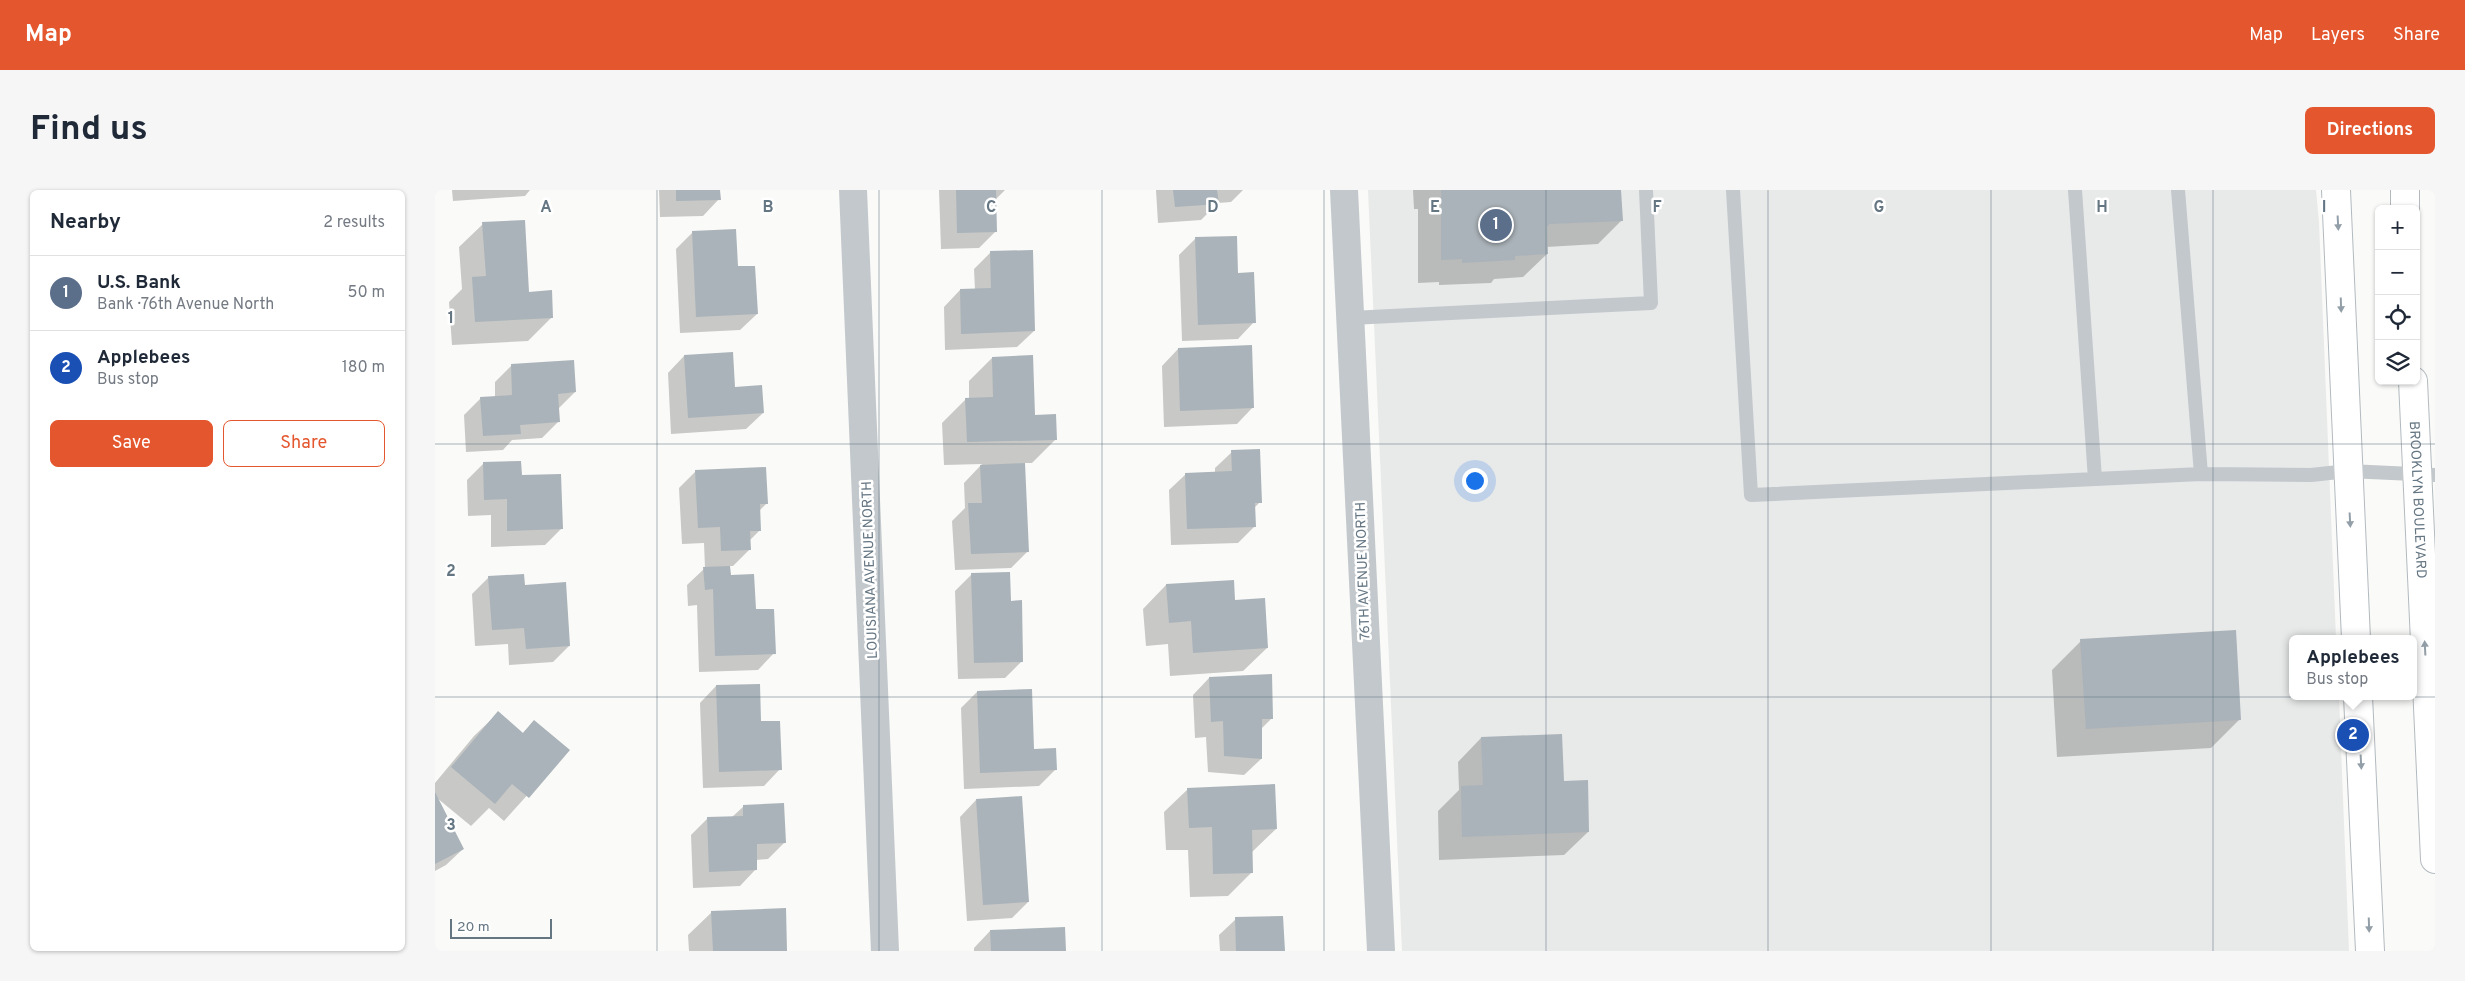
<!DOCTYPE html>
<html lang="en">
<head>
<meta charset="utf-8">
<style>
	body { margin:0; font-family:Overpass,sans-serif; background:#f6f6f7; color:#1f2937 }
	.controls { position:absolute; right:15px; top:15px; display:grid; overflow:hidden; border-radius:8px; box-shadow:0 1px 4px #0004 }
	.controls button { width:45px; height:45px; display:grid; place-items:center; padding:0; border:0; border-bottom:1px solid #e0e1e3; background:#fff; color:#1f2937; font:25px sans-serif }
	.scale { position:absolute; left:15px; bottom:12px; width:102px; box-sizing:border-box; padding-left:5px; border:2px solid #657683; border-top:0; font-size:14px; line-height:18px; white-space:nowrap; color:#657683; -webkit-text-stroke:4px #fff; paint-order:stroke }
	.you { position:absolute; left:1039px; top:290px; width:18px; height:18px; margin:-12px; border:4px solid #fff; border-radius:50%; background:#1a73e8; box-shadow:0 0 0 8px #1a73e833 }
	.badge { display:grid; place-items:center; width:32px; height:32px; border-radius:50%; background:#e4572e; color:#fff; font-size:16px; font-weight:700 }
	.pin { position:absolute; translate:-50% -50%; border:2px solid #fff; box-shadow:0 1px 5px #0006 }
	.popup { position:absolute; left:1854px; top:445px; width:128px; height:65px; box-sizing:border-box; display:grid; place-content:center; border-radius:8px; background:#fff; filter:drop-shadow(0 1px 4px #0005); font-size:16px; white-space:nowrap; color:#747a83 }
	.popup b { font-size:19px; color:#1f2937 }
	.popup::after { content:''; position:absolute; left:50%; top:100%; margin-left:-10px; border:10px solid transparent; border-top-color:#fff }
	.list { margin:0; padding:0; list-style:none }
	h2 { display:flex; justify-content:space-between; align-items:center; height:65px; margin:0; padding:0 20px; font-size:21px }
	h2 small { font-size:16px; font-weight:400; color:#747a83 }
	.list li { display:grid; grid-template-columns:32px 1fr auto; gap:15px; align-items:center; box-sizing:border-box; height:75px; padding:0 20px; border-top:1px solid #e0e1e3 }
	.list b { display:block; font-size:19px; white-space:nowrap }
	.list p { margin:0; font-size:16px; white-space:nowrap; color:#747a83 }
	.list em { font-size:16px; font-style:normal; color:#747a83 }
	.actions { display:flex; gap:10px; padding:15px 20px }
	.actions a { flex:1; padding:11px 0; border:1px solid #e4572e; border-radius:8px; text-align:center; font-size:18px; color:#e4572e }
	.actions .main { background:#e4572e; color:#fff }
	.icon { flex:none; width:28px; height:28px; fill:none; stroke:currentColor; stroke-width:2; stroke-linecap:round; stroke-linejoin:round }
	.map { position:relative; flex:none; width:2000px; height:761px; overflow:hidden; border-radius:8px }
	header { display:flex; align-items:center; gap:30px; box-sizing:border-box; height:70px; padding:0 25px; background:#e4572e; color:#fff }
	header strong { font-size:24px }
	nav { display:flex; gap:28px; margin-inline-start:auto; font-size:18px }
	.intro { display:flex; align-items:center; justify-content:space-between; box-sizing:border-box; height:120px; padding:0 30px }
	h1 { margin:0; font-size:35px }
	.button { padding:12px 22px; border-radius:8px; background:#e4572e; color:#fff; font-size:18px; font-weight:700 }
	main { display:flex; gap:30px; padding:0 30px }
	aside { flex:1; background:#fff; border-radius:8px; box-shadow:0 1px 4px #0004 }
	.map>svg:first-child { display:block }
	.built { fill:#e8e9e9 }
	.shadow { fill:#0003 }
	.building { fill:#aab3b9 }
	.lines { fill:none; stroke-linecap:round; stroke-linejoin:round }
	.secondary-casing { stroke:#b3babf; stroke-width:30 }
	.lane { stroke:#c3c8cc; stroke-width:14 }
	.street { stroke:#c3c8cc; stroke-width:28 }
	.secondary { stroke:#fff; stroke-width:28 }
	.oneway { fill:#939fa8 }
	.grid { fill:none; stroke:#657683; stroke-width:1; stroke-opacity:0.55 }
	.labels { text-anchor:middle; stroke-width:5; stroke-linejoin:round; paint-order:stroke }
	.street-label { font-size:14px; fill:#657683; stroke:#fff }
	.grid-label { font-size:16px; text-anchor:middle; font-weight:bold; fill:#657683; stroke:#fff; stroke-width:5; stroke-linejoin:round; paint-order:stroke }
</style>
</head>
<body>
<header>
<strong>Map</strong>
<nav><a>Map</a><a>Layers</a><a>Share</a></nav>
</header>
<div class="intro"><h1>Find us</h1><a class="button">Directions</a></div>
<main>
<aside>
<h2>Nearby<small>2 results</small></h2>
<ul class="list">
<li><span class="badge" style="background:#5c6f8a">1</span><div><b>U.S. Bank</b><p>Bank · 76th Avenue North</p></div><em>50 m</em></li>
<li><span class="badge" style="background:#1a4fb4">2</span><div><b>Applebees</b><p>Bus stop</p></div><em>180 m</em></li>
</ul>
<div class="actions"><a class="main">Save</a><a>Share</a></div>
</aside>
<div class="map">
<svg width="2000" height="761" viewBox="0 0 2000 761">
	<rect width="100%" height="100%" fill="#fafaf8"/>
	<path class="built" d="M933,0h948l3,32 17,417h-43v57h46l10,255h-947z"/>
	<path class="shadow" d="M17,0h78l-5,6 -72,5z
		M224,0h60v9l-16,17 -43,1z
		M504,0h66l-10,10 1,31 -17,17 -38,1z
		M721,0h87l-12,12 -13,1 -17,17 -43,3z
		M978,0h207l1,31 -23,23 -52,3 1,7 -24,23 -29,2 -3,4 -52,2v-3l-21,1v-74h-4z
		M48,34l45,69 24,24 -24,24 -76,4 -3,-43 13,-13 -3,-42z
		M258,42l43,36 21,46 -17,16 -60,3 -4,-84z
		M760,49l42,35 17,48 -16,17 -56,2 -3,-86z
		M556,62l43,79 -17,16 -72,3 -1,-43 16,-17h15l-1,-21z
		M743,159l75,58 -16,17 -73,3 -2,-61z
		M249,166l50,32 29,25 -17,16 -75,5 -3,-61z
		M557,168l41,58 23,23 -24,24h-8l4,88 -17,17 -56,2 -3,-49 13,-13 -1,-25 18,-19 -38,1 -2,-42 24,-24h3v-18z
		M76,176l64,26 -17,17v13l-16,16 -30,2 -9,10 -37,2 -2,-37 17,-17 14,-1v-15z
		M797,262l28,50 -6,6 1,18 -17,17 -67,2 -2,-55 17,-16 29,-1v-5z
		M49,273l36,13 41,53 -16,16 -54,2v-32l-23,1 -1,-36z
		M261,281l71,32 -8,8v20l-10,10 1,8 -17,17h-4v10l25,34 20,43 -16,17 -59,2 -2,-67 -9,1 -1,-21 18,-17 -1,-25 -22,1 -3,-56z
		M537,384l38,28 12,59 -17,17 -47,1 -3,-88z
		M54,387l35,9 45,60 -16,16 -44,3 -1,-21 -33,2 -3,-52z
		M731,395l68,16 33,47 -24,23 -73,5 -2,-32 -22,2 -3,-37z
		M1646,451l159,78 -29,29 -154,9 -5,-87z
		M774,488l63,40 -11,11v30l-17,16 -36,-3 -2,-35 -11,1 -2,-43z
		M281,496l44,37 20,46 -16,17 -61,2 -3,-85z
		M542,502l56,58 22,20 -16,16 -75,3 -3,-81z
		M63,523l24,21 12,-13 34,29 -64,71 -15,-13 -18,18 -34,-28 26,51 -17,16 -11,6v-88l39,-47z
		M1046,548l82,44 25,50 -24,23 -125,5 -1,-49 21,-21 -1,-28z
		M753,599l88,40 -24,23v20l-24,24 -38,1 -2,-47h-22l-2,-38z
		M541,610l52,102 -16,16 -45,3 -7,-104z
		M309,616l40,37 -16,16 -12,1v9l-16,17 -47,2 -2,-53 17,-17 24,-1z
		M277,722l74,39h-97l-1,-16z
		M801,729l47,32h-63l-1,-16z
		M555,741l75,20h-91v-3z"/>
	<path class="building" d="M241,0h44l1,10 -45,1z
		M521,0h40l1,42 -40,1z
		M738,0h44l2,14 -44,3z
		M1006,0h180l2,31 -74,3 -2,3 1,27 -33,2v4l-53,3v-4l-21,1z
		M90,30l4,72 23,-2 1,28 -78,4 -3,-45 14,-1 -4,-54z
		M301,39l2,37h17l3,48 -62,3 -4,-86z
		M802,46l1,37 16,-1 2,51 -58,2 -3,-88z
		M598,60l2,81 -74,3 -1,-45 31,-1 -1,-37z
		M817,155l2,63 -74,3 -2,-63z
		M298,162l2,35 27,-2 2,28 -76,5 -4,-63z
		M598,165l2,60 21,-1 1,26 -90,2 -2,-44 28,-1 -1,-40z
		M139,170l2,32 -18,2 2,28 -40,3 1,9 -38,2 -3,-39 32,-2 -1,-31z
		M825,259l2,54h-7l1,24 -69,2 -2,-56 47,-2 -1,-21z
		M86,271l1,14 39,-1 2,55 -56,2v-32l-23,1 -1,-38z
		M590,273l4,89 -58,2 -3,-51h14l-2,-38z
		M331,277l2,37h-8l1,27h-11l1,19 -30,1 -1,-24 -22,1 -3,-58z
		M295,376l1,9 23,-1 2,35h18l2,45 -61,2 -2,-67 -8,1 -2,-23z
		M575,382l1,29 11,-1 1,62 -49,1 -3,-90z
		M89,384l1,11 41,-3 4,64 -44,3 -2,-21 -32,2 -4,-54z
		M799,390l1,20 30,-2 3,50 -75,5 -2,-32 -22,2 -3,-39z
		M1801,440l5,90 -155,9 -6,-90z
		M837,484l1,45h-11v40l-38,-3 -1,-35 -12,1 -2,-45z
		M325,494l1,37h19l2,49 -63,2 -3,-87z
		M597,499l2,60 22,-1 1,22 -77,3 -3,-82z
		M63,521l25,22 11,-13 36,30 -41,48 -17,-14 -17,20 -44,-37z
		M1127,544l2,47 24,-1 1,52 -127,5 -1,-51 22,-1 -2,-48z
		M840,594l2,45 -25,1 1,43 -40,1 -1,-47 -23,1 -2,-40z
		M0,602l29,57 -29,15z
		M587,606l7,106 -46,3 -7,-106z
		M349,613l2,40 -29,1v26l-48,2 -2,-55 36,-1v-11z
		M351,718l1,43h-74l-2,-40z
		M848,726l2,35h-49l-1,-34z
		M630,737l1,24h-75l-1,-21z"/>
	<g class="lines">
		<defs>
			<g id="secondary">
				<path d="M1901,0l20,449"/>
				<path d="M1970,0v19"/>
				<path id="s1" d="M1978,191l22,478"/>
				<path d="M1923,506l12,255"/>
			</g>
		</defs>
		<use href="#secondary" class="secondary-casing"/>
		<path class="lane" d="M1298,0l18,305 450,-21 -23,-284
			M1640,0l20,289
			M916,128l300,-15 -5,-113
			M1766,284l110,1 37,-4 87,4"/>
		<path class="street" d="M418,0l32,761
			M909,0l37,761"/>
		<use href="#secondary" class="secondary"/>
	</g>
	<defs><path id="oneway-solid" d="M-6-.8H1V-3.2L6.5 0L1 3.2V.8H-6Z" transform="scale(1.25)"/></defs>
	<g class="oneway">
		<use href="#oneway-solid" transform="translate(1903 33) rotate(87)"/>
		<use href="#oneway-solid" transform="translate(1906 115) rotate(88)"/>
		<use href="#oneway-solid" transform="translate(1915 330) rotate(87)"/>
		<use href="#oneway-solid" transform="translate(1990 458) rotate(-93)"/>
		<use href="#oneway-solid" transform="translate(1926 572) rotate(87)"/>
		<use href="#oneway-solid" transform="translate(1934 735) rotate(88)"/>
	</g>
	<path class="grid" d="M222,0v761M444,0v761M667,0v761M889,0v761M1111,0v761M1333,0v761M1556,0v761M1778,0v761M0,254h2000M0,507h2000"/>
	<g class="labels">
		<g class="street-label">
			<text dy="5" stroke="none"><textPath href="#s1" startOffset="119">BROOKLYN BOULEVARD</textPath></text>
			<text transform="translate(434 380) rotate(-92)" y="5">LOUISIANA AVENUE NORTH</text>
			<text transform="translate(927 381) rotate(-92)" y="5">76TH AVENUE NORTH</text>
		</g>
	</g>
	<g class="grid-label">
		<text x="111" y="22">A</text>
		<text x="333" y="22">B</text>
		<text x="556" y="22">C</text>
		<text x="778" y="22">D</text>
		<text x="1000" y="22">E</text>
		<text x="1222" y="22">F</text>
		<text x="1444" y="22">G</text>
		<text x="1667" y="22">H</text>
		<text x="1889" y="22">I</text>
		<text x="16" y="133">1</text>
		<text x="16" y="386">2</text>
		<text x="16" y="640">3</text>
	</g>
</svg>
<div class="controls">
<button>+</button>
<button>−</button>
<button><svg class="icon" aria-label="locate" viewBox="0 0 24 24"><circle cx="12" cy="12" r="6"/><path d="M12 2v4M12 18v4M2 12h4M18 12h4"/></svg></button>
<button><svg class="icon" aria-label="layers" viewBox="0 0 24 24"><path d="M12 4l9 5-9 5-9-5zM3 14l9 5 9-5"/></svg></button>
</div>
<div class="scale">20 m</div>
<div class="you"></div>
<div class="pin badge" style="left:1061px;top:35px;background:#5c6f8a">1</div>
<div class="pin badge" style="left:1918px;top:545px;background:#1a4fb4">2</div>
<div class="popup"><b>Applebees</b>Bus stop</div>
</div>
</main>
</body>
</html>
